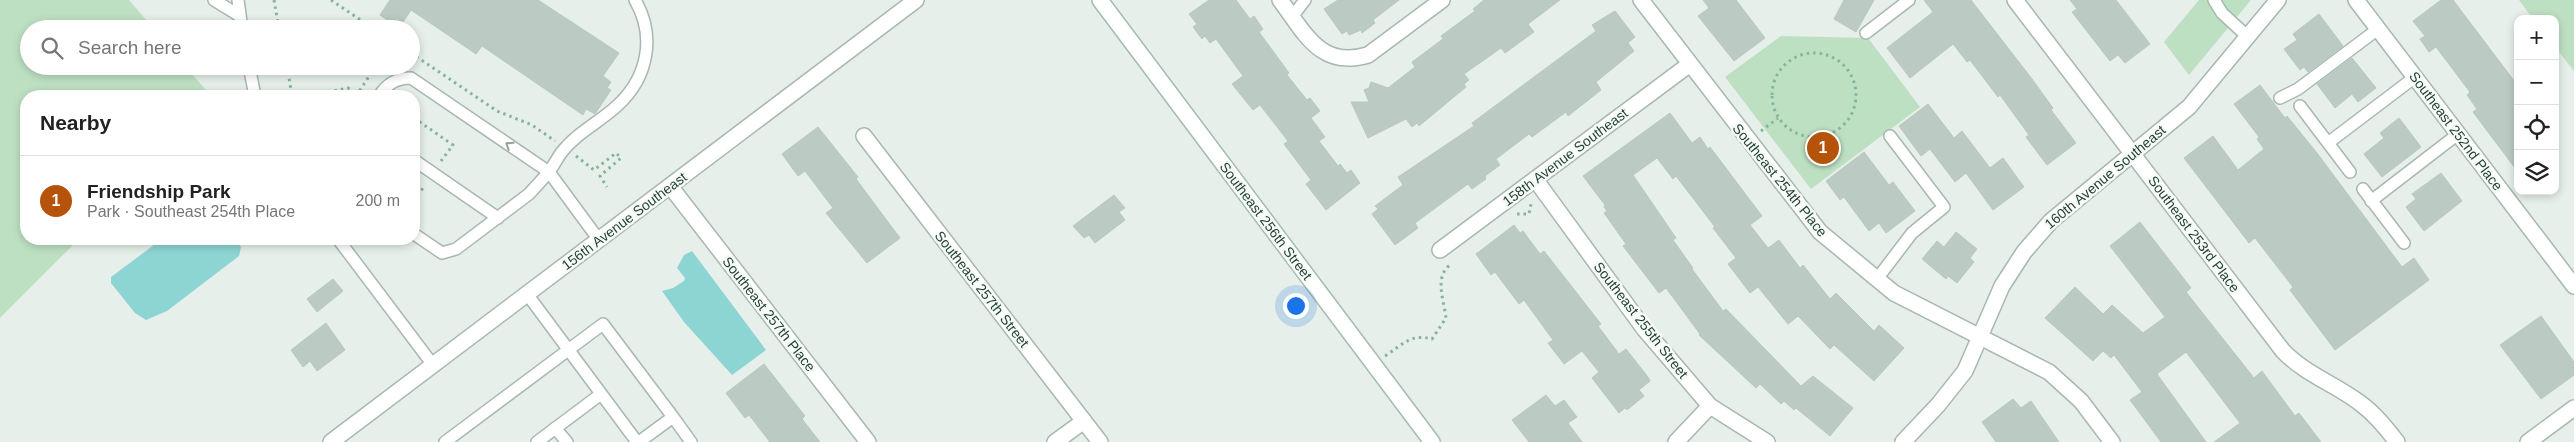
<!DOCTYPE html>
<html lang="en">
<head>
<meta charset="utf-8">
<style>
	body { margin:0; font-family:Helvetica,sans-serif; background:#f6f6f6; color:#222 }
	.controls { position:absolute; right:15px; top:15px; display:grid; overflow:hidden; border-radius:10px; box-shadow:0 2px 8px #0003 }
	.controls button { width:45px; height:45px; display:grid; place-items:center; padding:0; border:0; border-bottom:1px solid #e0e0e0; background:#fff; color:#222; font:25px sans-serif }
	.you { position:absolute; left:1295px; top:305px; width:18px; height:18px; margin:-12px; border:4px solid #fff; border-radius:50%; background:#1a73e8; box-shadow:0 0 0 8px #1a73e833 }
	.badge { display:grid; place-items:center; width:32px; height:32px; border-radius:50%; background:#b45309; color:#fff; font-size:16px; font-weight:700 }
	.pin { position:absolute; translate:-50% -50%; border:2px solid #fff; box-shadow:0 1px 5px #0006 }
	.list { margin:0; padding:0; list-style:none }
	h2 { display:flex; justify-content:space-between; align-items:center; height:65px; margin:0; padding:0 20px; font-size:21px }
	h2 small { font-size:16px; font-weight:400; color:#767676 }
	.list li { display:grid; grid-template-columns:32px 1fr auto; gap:15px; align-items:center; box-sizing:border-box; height:90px; padding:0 20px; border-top:1px solid #e0e0e0 }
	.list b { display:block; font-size:19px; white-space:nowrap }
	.list p { margin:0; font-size:16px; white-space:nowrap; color:#767676 }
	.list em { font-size:16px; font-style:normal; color:#767676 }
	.icon { flex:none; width:28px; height:28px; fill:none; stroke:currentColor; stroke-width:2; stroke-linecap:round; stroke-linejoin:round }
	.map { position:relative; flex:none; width:2574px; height:442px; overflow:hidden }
	.search { position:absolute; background:#fff; box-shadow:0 2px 8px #0003; left:20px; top:20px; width:400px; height:55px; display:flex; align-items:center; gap:12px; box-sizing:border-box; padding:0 18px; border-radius:28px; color:#767676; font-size:19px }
	.panel { position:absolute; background:#fff; box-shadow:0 2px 8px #0003; left:20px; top:90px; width:400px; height:155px; border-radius:20px }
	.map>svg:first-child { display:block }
	.green { fill:#bee0c2 }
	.water { fill:#8dd5d3 }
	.building { fill:#bbcac2; stroke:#b8c9bf }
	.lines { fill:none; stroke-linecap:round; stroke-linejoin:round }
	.service-casing { stroke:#a8b8af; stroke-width:14 }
	.minor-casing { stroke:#a8b8af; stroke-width:18 }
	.tertiary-casing { stroke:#a8b8af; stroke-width:18 }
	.secondary-casing { stroke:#a4bbaf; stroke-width:18 }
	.path { stroke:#85b49d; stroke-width:3; stroke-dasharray:2.5 4; stroke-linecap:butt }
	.service { stroke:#fff; stroke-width:11 }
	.minor { stroke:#fff; stroke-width:15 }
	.tertiary { stroke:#fff; stroke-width:15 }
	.secondary { stroke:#fff; stroke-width:15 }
	.oneway { stroke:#92a09a }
	.labels { text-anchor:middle; stroke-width:5; stroke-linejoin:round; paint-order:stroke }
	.street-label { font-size:14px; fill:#244234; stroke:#f7fbf8 }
</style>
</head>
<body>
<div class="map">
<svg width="2574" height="442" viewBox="0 0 2574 442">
	<rect width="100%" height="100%" fill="#e6efe9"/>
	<path class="green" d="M0,0h129l25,29h-125v37h156l26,30h-185v143h53l-79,79z
		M2199,0h52l-62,75 -25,-33z
		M2519,0h55v71l-19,-24v-28h-22z
		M1781,36l87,2 52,69 -109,82 -86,-112z"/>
	<path class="water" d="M162,239h74l5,8 -2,9 -72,55 -21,9 -11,-7 -24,-30v-6z
		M692,251l74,99 -34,25 -48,-53 -22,-31 11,-3 11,-7 1,-3 -8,-10 7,-13z"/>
	<path class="building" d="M390,0h148l81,53 -16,23 8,6 -4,6 4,2 -16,24 -9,-5 -3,6 -101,-69 -6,8 -65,-44 -12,18 -19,-13z
		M1209,0h27l14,19 4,-3 9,13 -4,3 30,41 -2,2 20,25 3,-2 10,13 -9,7 14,19 -6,4 19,25 2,-2 7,9 4,-3 9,13 -34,27 -20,-26 5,-4 -27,-36 4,-3 -28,-36 -7,5 -21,-26 11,-8 -27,-37 -6,4 -5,-7 -3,3 -9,-12 4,-3 -8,-10z
		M1338,0h61l-26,20 2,3 -13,10 -1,-3 -12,5 -2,-4 -5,3 -18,-25z
		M1484,0h76l-32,24 6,8 -29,21 -4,-5 -37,26 5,6 -5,4 2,3 -47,39 -2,-3 -5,4 -6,-8 -38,19 -17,-36h18l-5,-12 5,-2 2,-6 17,6 27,-21 -3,-5 31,-23 -2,-3 34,-25 -2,-2z
		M1703,0h33l29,38 -31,23 -36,-45 11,-8z
		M1844,0h30l-18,32 -22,-13z
		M1924,0h47l61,79 21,29 -2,2 25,33 -29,22 -21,-28 3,-2 -29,-40 -2,2 -28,-37 -3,2 -14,-18 -43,34 -23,-30 46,-36z
		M2070,0h46l34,44 -25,19 -7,-8 -8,6 -38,-49 5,-3z
		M2441,0h12l65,86v86l-45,-60 4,-3 -10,-14 3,-3 -34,-45 -7,5 -9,-13 5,-3 -12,-15z
		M1615,11l20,26 -7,6 6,8 -38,31 5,8 -33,26 -2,-4 -34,25 -3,-3 -33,25 4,6 -15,11 1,3 -14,10 -4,-5 -53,39 3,5 -23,17 -23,-31 6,-5 -3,-3 28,-21 -5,-8 76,-51 -2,-3 124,-92 -4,-6z
		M2319,14l24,32 -35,26 -4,-5 -4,3 -16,-21 13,-9 -4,-6z
		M2352,58l24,30 -18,14 -6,-8 -17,14 -18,-24z
		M2260,85l25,33 2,-2 30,37 85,114 12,-9 15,22 -94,70 -45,-60 3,-3 -38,-49 -6,5 -65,-85 29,-22 25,34 26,-21 -7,-10 2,-2 -25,-33z
		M1928,104l26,34 8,-7 28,37 13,-10 21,29 -31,23 -27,-37 -11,9 -25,-33 -9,7 -22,-30z
		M1670,113l22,30 8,-6 8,12 2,-2 52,69 -12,9 18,23 11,-8 21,28 3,-3 27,34 6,-6 38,38 5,-6 25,23 -30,33 -40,-36 -4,4 -32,-33 -10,8 -30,-37 -8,6 -22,-29 8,-6 -23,-30 2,-1 -39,-51 -3,3 -16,-21 -24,17 43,63 -3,2 20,28 -1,1 31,42 3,-2 75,77 12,-10 40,32 -23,28 -34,-28 -2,2 -10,-9 -3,3 -21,-20 -4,4 -57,-53 1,-1 -34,-46 -7,5 -36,-47 3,-2 -22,-31 3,-2 -3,-4 1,-2 -22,-29z
		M2399,118l22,29 -39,30 -18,-23 20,-16 -4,-5z
		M818,127l40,50 -2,2 44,59 -33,25 -41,-50 7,-5 -28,-37 -7,5 -16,-22z
		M1864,152l25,33 4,-3 22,29 -29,22 -7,-10 -10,8 -25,-34 -4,3 -14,-19z
		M2441,173l21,28 -38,30 -18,-24 10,-8 -4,-5z
		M1114,195l11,13 -6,4 6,8 -30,23 -6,-8 -5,3 -11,-12z
		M2140,222l51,66 -5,4 68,86 8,-7 33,45 4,-3 22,29h-107l26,-19 -54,-71 -29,22 49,68h-45l-31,-42 12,-8 -28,-37 -3,3 -8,-7 -10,10 -48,-43 30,-31 28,27 9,-9 31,28 22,-16 -55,-71z
		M1514,225l6,8 3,-2 17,23 4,-3 57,73 -3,2 21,28 7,-5 22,28 2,4 -11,9 5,6 -17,14 -2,-2 -6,5 -27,-35 7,-6 -17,-21 -18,13 -16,-21 5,-3 -29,-40 -5,4 -24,-32 -4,3 -15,-21z
		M1956,232l21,17 -7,9 4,4 -17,21 -9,-7 -2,3 -24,-20 15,-18 7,6z
		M333,279l10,12 -26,21 -10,-13z
		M2541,316l33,46v13l-33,24 -41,-54z
		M326,323l19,27 -28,21 -7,-10 -7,6 -12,-17z
		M764,364l41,52 -3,3 18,23h-50l-21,-27 -4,3 -19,-25z
		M1546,395l9,11 9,-6 13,17 -9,6 14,19h-53l-17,-22z
		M2013,399l8,9 10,-7 28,41h-63l-14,-20z"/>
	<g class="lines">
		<defs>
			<path id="service" d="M214,0l26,16
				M238,0l4,29
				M2214,0l8,13 26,24
				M1292,17l13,-17
				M1866,33l43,-33
				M249,66l6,30
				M379,96c8,-12 17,-18 32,-18l138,94c4,-6 8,-13 12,-19 15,-20 39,-31 57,-48 30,-28 38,-69 17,-105
				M2280,98l18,-9 80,-60
				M2300,106l50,66
				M2328,143l87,-66
				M414,160l84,58
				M2363,189l41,54
				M2371,201l87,-67
				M414,234l28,19 14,-4 73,-55 20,-22 50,68
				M338,239l95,126
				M1877,279l35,-46 32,-26 -54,-71
				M527,294l110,148
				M673,417l18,25
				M555,428l12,14
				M445,442l158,-118 70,93 -34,25
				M537,442l64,-48"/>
			<path id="minor" d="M1280,0c25,33 40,69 88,55l74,-55
				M1641,0l179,232 74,61 155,79 32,29 31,41
				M2015,0l268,351c22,23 52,33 77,52 15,11 26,25 37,39
				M2356,0l218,286
				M864,136l236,306
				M1535,179l110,151 65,76 57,36
				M670,186l198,256
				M1440,250l250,-186
				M1055,442l29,-21
				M1676,442l34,-36
				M1903,442l35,-37 27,-34 37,-85 22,-34 27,-31 138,-114 89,-107
				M2528,442l46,-34"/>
			<path id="tertiary" d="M331,442l585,-442"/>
			<path id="secondary" d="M1100,0l332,442"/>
		</defs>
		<use href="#service" class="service-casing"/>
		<use href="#minor" class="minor-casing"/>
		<use href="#tertiary" class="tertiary-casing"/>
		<use href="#secondary" class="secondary-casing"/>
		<path class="path" d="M274,0l5,29
			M331,0l43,29
			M1772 95a42 42 0 1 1 84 0a42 42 0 1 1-84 0Z
			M411,53l86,58 35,14 23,16
			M287,66l5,30
			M309,96l39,-8 9,6
			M356,96l20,-30
			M414,118l39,27 -12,16
			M1761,131l17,-13
			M576,156l18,14 22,-17 5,5 -21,18 7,11
			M414,201l11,-16
			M1517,214h12l2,-10
			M1385,356c17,-11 26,-23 47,-17l14,-21c-2,-18 -12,-41 4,-53"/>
		<use href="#service" class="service"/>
		<use href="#minor" class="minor"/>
		<use href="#tertiary" class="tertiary"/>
		<use href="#secondary" class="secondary"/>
	</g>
	<defs><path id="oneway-chevron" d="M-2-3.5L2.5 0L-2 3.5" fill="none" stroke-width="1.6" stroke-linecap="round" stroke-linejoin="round" transform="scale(1.25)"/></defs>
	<use class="oneway" href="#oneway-chevron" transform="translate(509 145) rotate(-146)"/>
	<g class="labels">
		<g class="street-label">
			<text transform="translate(2456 131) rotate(53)" y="5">Southeast 252nd Place</text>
			<text transform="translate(1565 157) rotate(-37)" y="5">158th Avenue Southeast</text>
			<text transform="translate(2105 177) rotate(-40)" y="5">160th Avenue Southeast</text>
			<text transform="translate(1780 180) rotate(51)" y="5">Southeast 254th Place</text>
			<text transform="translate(624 221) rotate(-37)" y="5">156th Avenue Southeast</text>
			<text transform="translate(1266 221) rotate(53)" y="5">Southeast 256th Street</text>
			<text transform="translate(2194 234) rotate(53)" y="5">Southeast 253rd Place</text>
			<text transform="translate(982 289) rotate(52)" y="5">Southeast 257th Street</text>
			<text transform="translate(769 314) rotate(52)" y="5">Southeast 257th Place</text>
			<text transform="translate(1641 320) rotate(52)" y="5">Southeast 255th Street</text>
		</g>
	</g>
</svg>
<div class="controls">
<button>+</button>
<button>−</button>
<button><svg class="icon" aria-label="locate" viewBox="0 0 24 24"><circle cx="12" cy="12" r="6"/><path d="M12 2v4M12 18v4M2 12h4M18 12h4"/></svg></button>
<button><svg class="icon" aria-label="layers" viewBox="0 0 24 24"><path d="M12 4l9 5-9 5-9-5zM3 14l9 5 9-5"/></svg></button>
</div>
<div class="you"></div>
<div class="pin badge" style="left:1823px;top:148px">1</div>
<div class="search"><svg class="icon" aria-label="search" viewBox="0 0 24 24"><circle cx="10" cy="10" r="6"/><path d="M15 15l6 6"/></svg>Search here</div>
<section class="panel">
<h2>Nearby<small></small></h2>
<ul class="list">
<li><span class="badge">1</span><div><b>Friendship Park</b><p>Park · Southeast 254th Place</p></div><em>200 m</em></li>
</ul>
</section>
</div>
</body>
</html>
